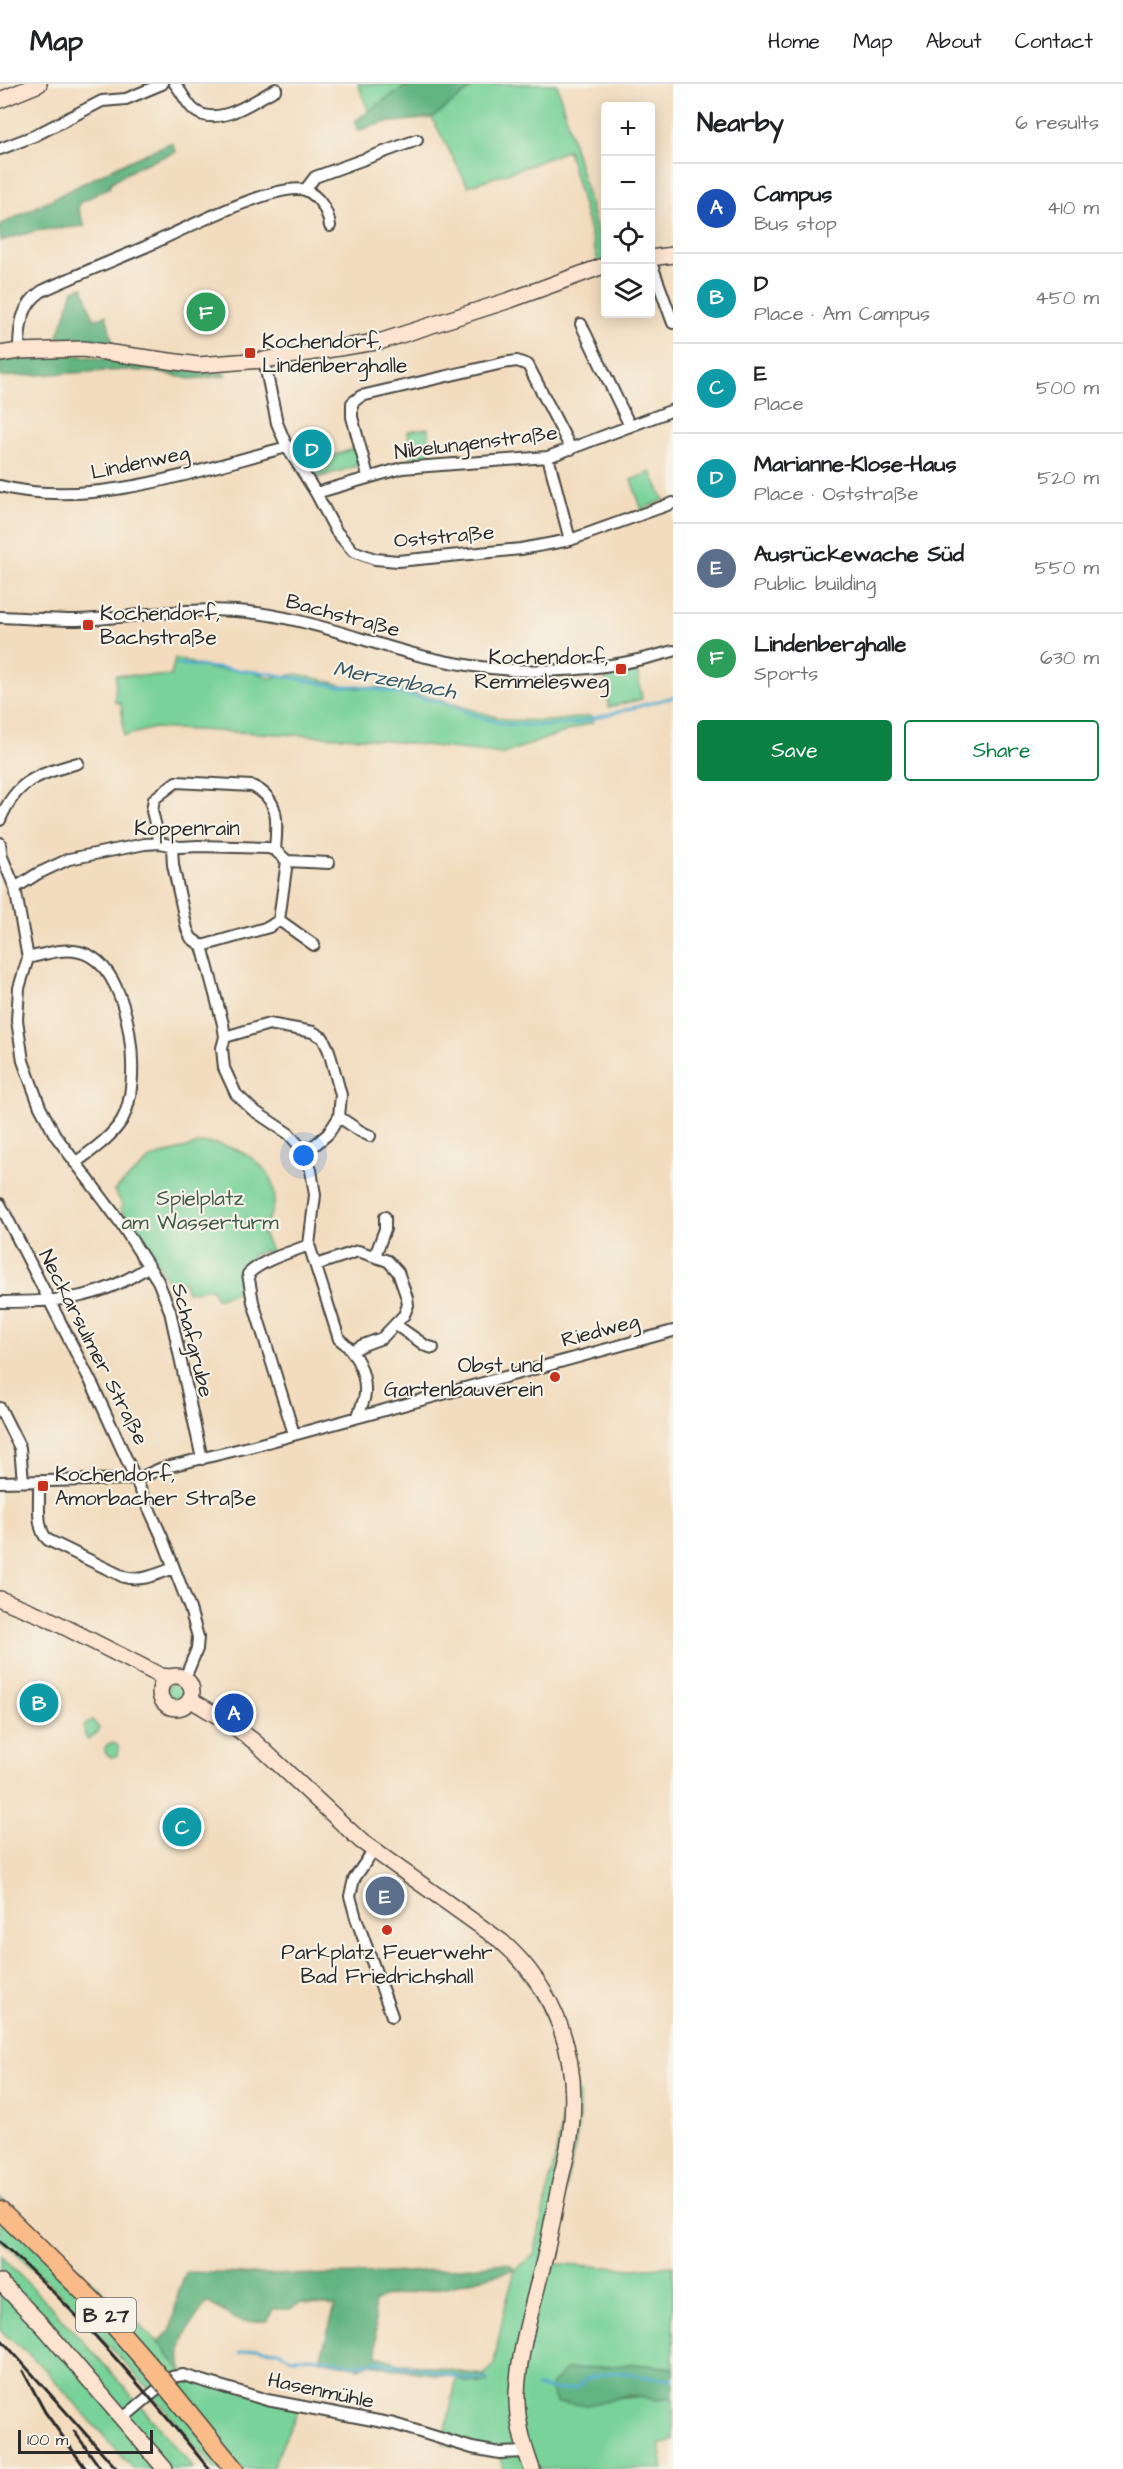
<!DOCTYPE html>
<html lang="en">
<head>
<meta charset="utf-8">
<style>
	body { margin:0; font-family:"Architects Daughter",sans-serif; background:#f6f6f6; color:#202124 }
	.controls { position:absolute; right:18px; top:18px; display:grid; overflow:hidden; border-radius:6px; box-shadow:0 3px 15px #0003 }
	.controls button { width:54px; height:54px; display:grid; place-items:center; padding:0; border:0; border-bottom:2px solid #e0e0e0; background:#fff; color:#202124; font:30px sans-serif }
	.scale { position:absolute; left:18px; bottom:15px; width:135px; box-sizing:border-box; padding-left:6px; border:3px solid #2b2b2b; border-top:0; font-size:16px; line-height:21px; white-space:nowrap; color:#2b2b2b; -webkit-text-stroke:4px #f7f3e8; paint-order:stroke }
	.you { position:absolute; left:304px; top:1072px; width:21px; height:21px; margin:-15px; border:4px solid #fff; border-radius:50%; background:#1a73e8; box-shadow:0 0 0 9px #1a73e833 }
	.badge { display:grid; place-items:center; width:39px; height:39px; border-radius:50%; background:#0b8043; color:#fff; font-size:20px; font-weight:700 }
	.pin { position:absolute; translate:-50% -50%; border:3px solid #fff; box-shadow:0 2px 6px #0006 }
	.list { margin:0; padding:0; list-style:none }
	h2 { display:flex; justify-content:space-between; align-items:center; height:78px; margin:0; padding:0 24px; font-size:26px }
	h2 small { font-size:20px; font-weight:400; color:#757577 }
	.list li { display:grid; grid-template-columns:39px 1fr auto; gap:18px; align-items:center; box-sizing:border-box; height:90px; padding:0 24px; border-top:2px solid #e0e0e0 }
	.list b { display:block; font-size:22px; white-space:nowrap }
	.list p { margin:0; font-size:20px; white-space:nowrap; color:#757577 }
	.list em { font-size:20px; font-style:normal; color:#757577 }
	.actions { display:flex; gap:12px; padding:18px 24px }
	.actions a { flex:1; padding:14px 0; border:2px solid #0b8043; border-radius:6px; text-align:center; font-size:21px; color:#0b8043 }
	.actions .main { background:#0b8043; color:#fff }
	.icon { flex:none; width:33px; height:33px; fill:none; stroke:currentColor; stroke-width:2; stroke-linecap:round; stroke-linejoin:round }
	.map { position:relative; flex:none; width:673px; height:2385px; overflow:hidden }
	header { display:flex; align-items:center; gap:36px; box-sizing:border-box; height:84px; padding:0 30px; background:#fff; border-bottom:2px solid #e0e0e0 }
	header strong { font-size:28px }
	nav { display:flex; gap:33px; margin-inline-start:auto; font-size:21px }
	main { display:flex }
	aside { flex:1; background:#fff }
	.map>svg:first-child { display:block }
	.green { fill:#78d299; stroke:#527e62; stroke-width:1.5 }
	.forest { fill:#62b481; stroke:#467056; stroke-width:1.5 }
	.lines { fill:none; stroke-linecap:round; stroke-linejoin:round }
	.stream { stroke:#50abce; stroke-width:3 }
	.street-casing { stroke:#494641; stroke-width:14 }
	.secondary-casing { stroke:#494641; stroke-width:18 }
	.highway-casing { stroke:#494641; stroke-width:21 }
	.street { stroke:#fff; stroke-width:10 }
	.secondary { stroke:#fde4d0; stroke-width:15 }
	.highway { stroke:#f9bc89; stroke-width:18 }
	.rail { stroke:#2b2b2b; stroke-width:3 }
	.highway-bridge-casing { stroke:#494641; stroke-width:21; stroke-linecap:butt }
	.highway-bridge { stroke:#f9bc89; stroke-width:18 }
	.poi-dot { fill:#c8321e; stroke:#f7f3e8; stroke-width:2 }
	.labels { text-anchor:middle; stroke-width:4.5; stroke-linejoin:round; paint-order:stroke }
	.shield { fill:#f7f3e8; stroke:#686764; stroke-width:1.5 }
	.shield-label { font-size:20px; font-weight:bold; fill:#2b2b2b }
	.poi-label { font-size:21px; fill:#2b2b2b; stroke:#f7f3e8; text-anchor:start }
	.street-label { font-size:21px; fill:#2b2b2b; stroke:#f7f3e8 }
	.park-label { font-size:21px; fill:#425d4c; stroke:#f7f3e8 }
	.water-label { font-size:22px; font-style:italic; fill:#385864; stroke:#f7f3e8 }
</style>
</head>
<body>
<header>
<strong>Map</strong>
<nav><a>Home</a><a>Map</a><a>About</a><a>Contact</a></nav>
</header>
<main>
<div class="map">
<svg width="673" height="2385" viewBox="0 0 673 2385">
	<rect width="100%" height="100%" fill="#f7f3e8"/>
	<filter id="ink" filterUnits="userSpaceOnUse"><feTurbulence type="fractalNoise" baseFrequency=".0167" numOctaves="2"/><feDisplacementMap in="SourceGraphic" scale="12" xChannelSelector="R" yChannelSelector="G"/><feConvolveMatrix kernelMatrix="1 2 1 2 8 2 1 2 1" color-interpolation-filters="sRGB"/></filter>
	<filter id="wash" filterUnits="userSpaceOnUse"><feTurbulence type="fractalNoise" baseFrequency=".008" numOctaves="4" result="noise"/><feDisplacementMap in="SourceGraphic" scale="24" xChannelSelector="R" yChannelSelector="G"/><feGaussianBlur stdDeviation="1.35" result="paint"/><feColorMatrix in="noise" values="0 0 0 0 0 0 0 0 0 0 0 0 0 0 0 0 0 1.4 0 .05"/><feComposite in="paint" operator="in"/></filter>
	<g filter="url(#wash)">
		<rect width="100%" height="100%" fill="#f2dcbd"/>
		<path class="green" d="M358,0h52l-41,28z
			M477,0h80l48,176 -6,5 -31,-115 -40,16 -60,20 -36,-68z
			M428,344l3,33 -21,1 -2,-31z
			M355,364l5,17 -43,13 -7,-14z
			M651,388l13,28 -22,10 -11,-30z
			M175,574l36,11 42,2 16,7 29,-4 57,14 30,-1 44,10 78,23 44,1 40,-5 2,6 -90,32 -141,-16 -208,-10 -30,8 -3,-33 -6,-1 1,-27 55,1z
			M637,585l5,30 -33,8 -4,-30z
			M202,1059c34,0 78,22 72,62 -1,9 -8,17 -13,24l11,24 -4,3 -2,-6 -15,6 2,6 -10,14 1,13 -28,10 -4,-11 -25,4 -3,-10 -15,3c-13,-28 -30,-52 -49,-76l3,-4 -9,-14 37,-33z
			M167 1607a10 10 0 1 1 20 0a10 10 0 1 1-20 0Z
			M92,1636l7,8 -1,4 -10,7 -3,-3 -1,-10z
			M105 1666a7 7 0 1 1 14 0a7 7 0 1 1-14 0Z
			M526,1873l53,137v25l-3,23 -28,121 86,6 39,-3v102l-38,-4 -18,34c19,-4 38,4 56,0v43l-14,4 4,24h-160l-3,-12 -57,-13 14,-67 8,5 21,1 2,-2 -4,-6 10,-11 10,-53 11,-41 19,-15 25,-116 7,-61 -6,-28 -20,-47 -24,-39z
			M0,2113l158,145 25,30 116,37 -28,60h-57l-68,-83 -82,-89 -64,-58z
			M0,2172c70,67 132,139 194,213h-61l-90,-102 -43,-37z"/>
		<path class="forest" d="M410,0h67l-45,34 -49,5 -26,8 -2,-10 29,-21z
			M172,58l4,10 -37,14 -29,17v4l-29,15 -3,6 7,18 -50,5 -35,10v-16l120,-60z
			M83,203l11,33 12,-5 8,32 -58,-4 17,-53z
			M59,269l153,20h13v3l-35,3 -35,-7 -29,-2 -126,7v-17z
			M504,2179l8,3 3,4 -69,17 -63,10 -9,5 3,53c17,9 32,9 51,11 20,3 35,8 56,9l4,6 -2,2 -21,-1 -8,-5 -63,-8 -23,-6 -12,5 -39,-8 15,-54 -35,-3 -10,6h-17l-6,12 -26,1 -34,-20c-16,22 -33,41 -24,70l-25,-30 13,-12 8,-41 8,-17c106,4 211,5 317,-9z
			M635,2280l38,4v30l-16,2 -28,-5 -42,10 -30,-2 -6,-11v-7l15,-15z"/>
		<g class="lines">
			<path class="stream" d="M177,580l90,9 70,13h23l87,17 25,11 31,10 42,2 32,-3 96,-26
				M240,2269l17,-5 21,3 14,7 21,-1 42,8 23,-4 13,4 35,4 38,10h23
				M536,2303l26,3 15,-2 9,-9 30,-8 24,5 33,4"/>
		</g>
	</g>
	<g filter="url(#ink)">
		<g class="lines">
			<defs>
				<path id="street" d="M175,0c7,8 11,19 19,26 24,19 61,-10 82,-21
					M0,65l34,-13 68,-35 24,-2 36,-15
					M305,106c14,6 23,21 25,36
					M650,176l23,63
					M581,240l49,102
					M19,267c0,-24 2,-46 23,-60 34,-16 68,-29 103,-44 31,-14 130,-65 160,-57l10,-13 102,-37
					M264,276l13,63 10,24 29,46 20,38 17,20 22,8 23,2 123,-12 49,-9 103,-37
					M548,373l22,83
					M368,392l-16,-59v-14l9,-7 142,-33 14,-2 11,4 43,84
					M0,402c91,24 198,-16 287,-39
					M316,409l86,-25 146,-11 125,-47
					M0,533c26,1 52,3 77,3 53,-2 107,-13 159,-9 65,4 127,31 190,46 83,20 166,18 247,-6
					M0,736c17,-41 38,-45 78,-57
					M0,759l2,14 13,31 13,70 -9,30 -2,32 6,41 17,46 15,28 65,87 38,59 12,30 32,148
					M160,759l-8,-32 2,-12 22,-17 76,4c29,13 25,37 23,64
					M172,762l1,19 14,64 4,9 11,8 21,78 2,13 -3,11 2,20 12,26 17,16 36,24 14,16 8,20 4,25 -6,50 30,94c16,11 27,33 26,54 0,7 -5,16 -7,23
					M15,804l22,-14 32,-15 76,-15 15,-1 20,4 19,-1 69,2 7,2 12,11 42,2
					M279,836l35,25
					M202,862l67,-19 10,-7 8,-59
					M28,874c20,-5 42,-13 62,-2 41,22 53,127 32,164 -11,18 -31,31 -47,43
					M225,953l44,-13 44,8 10,6 6,13 12,44 -2,22 -11,17 -12,10 -13,6
					M339,1033l21,14 10,5
					M0,1120l94,184 68,149 28,72 8,28 -1,12 -12,29
					M375,1172l10,-27v-12
					M316,1181l42,-14 30,10 10,11 9,26 1,7 -4,10 -22,23 -19,7 -11,6
					M0,1218c58,0 100,-2 149,-36
					M396,1241l30,21 7,2
					M0,1324l20,40 3,33
					M294,1350l-41,-132 -5,-28c16,-15 41,-21 61,-29
					M0,1398l137,-3 25,-11 91,-22 420,-115
					M39,1398c1,16 -4,47 9,58l76,37c18,5 33,-3 50,-9
					M373,1767l-19,28 -4,17 6,22 36,98
					M122,2335l50,-42 11,-2 84,25 127,24 78,24 28,5 26,-1"/>
				<path id="secondary" d="M0,16l39,-16
					M650,174l23,-3
					M0,270l19,-3 64,-2 115,16 66,-5 118,-19 128,-41 96,-35
					M0,1515l45,18 116,59 9,1
					M160 1608a16 16 0 1 1 32 0a16 16 0 1 1-32 0Z
					M191,1616l37,22 27,20 106,99 140,100c55,48 79,116 70,188 -2,20 -8,39 -12,58 -6,29 -10,57 -18,85 -10,40 -22,80 -24,121 -1,26 6,52 15,76
					M0,2198l43,44 122,143"/>
				<path id="highway" d="M0,2126l93,91 62,71
					M173,2310l61,75"/>
			</defs>
			<use href="#street" class="street-casing"/>
			<use href="#secondary" class="secondary-casing"/>
			<use href="#highway" class="highway-casing"/>
			<use href="#street" class="street"/>
			<use href="#secondary" class="secondary"/>
			<use href="#highway" class="highway"/>
			<path class="rail" d="M0,2158c78,69 144,147 209,227
				M0,2254l117,131
				M23,2287l22,41 41,57
				M74,2347l27,38"/>
			<defs>
				<path id="highway-bridge" d="M155,2288l18,22"/>
			</defs>
			<use href="#highway-bridge" class="highway-bridge-casing"/>
			<use href="#highway-bridge" class="highway-bridge"/>
		</g>
	</g>
	<g class="poi-dot">
		<rect x="244" y="263" width="12" height="12" rx="3"/>
		<rect x="82" y="535" width="12" height="12" rx="3"/>
		<rect x="615" y="579" width="12" height="12" rx="3"/>
		<circle cx="555" cy="1293" r="6"/>
		<rect x="37" y="1396" width="12" height="12" rx="3"/>
		<circle cx="387" cy="1846" r="6"/>
	</g>
	<g class="labels">
		<rect class="shield" x="76" y="2214" width="60" height="34" rx="4.5"/>
		<g class="shield-label">
			<text x="106" y="2238">B 27</text>
		</g>
		<g class="poi-label">
			<text x="262" y="264">Kochendorf,<tspan x="262" dy="24">Lindenberghalle</tspan></text>
			<text x="100" y="536">Kochendorf,<tspan x="100" dy="24">Bachstraße</tspan></text>
			<text x="609" y="580" text-anchor="end">Kochendorf,<tspan x="609" dy="24">Remmelesweg</tspan></text>
			<text x="543" y="1288" text-anchor="end">Obst und<tspan x="543" dy="24">Gartenbauverein</tspan></text>
			<text x="55" y="1397">Kochendorf,<tspan x="55" dy="24">Amorbacher Straße</tspan></text>
			<text x="387" y="1875" text-anchor="middle">Parkplatz Feuerwehr<tspan x="387" dy="24">Bad Friedrichshall</tspan></text>
		</g>
		<g class="street-label">
			<text transform="translate(476 358) rotate(-7)" y="7">Nibelungenstraße</text>
			<text transform="translate(140 378) rotate(-12)" y="7">Lindenweg</text>
			<text transform="translate(444 452) rotate(-5)" y="7">Oststraße</text>
			<text transform="translate(343 531) rotate(15)" y="7">Bachstraße</text>
			<text x="187" y="751">Koppenrain</text>
			<text transform="translate(600 1246) rotate(-15)" y="7">Riedweg</text>
			<text transform="translate(193 1256) rotate(76)" y="7">Schafgrube</text>
			<text transform="translate(94 1263) rotate(63)" y="7">Neckarsulmer Straße</text>
			<text transform="translate(321 2306) rotate(12)" y="7">Hasenmühle</text>
		</g>
		<g class="park-label">
			<text x="200" y="1121">Spielplatz<tspan x="200" dy="24">am Wasserturm</tspan></text>
		</g>
		<g class="water-label">
			<text transform="translate(395 595) rotate(11)" y="8">Merzenbach</text>
		</g>
	</g>
</svg>
<div class="controls">
<button>+</button>
<button>−</button>
<button><svg class="icon" aria-label="locate" viewBox="0 0 24 24"><circle cx="12" cy="12" r="6"/><path d="M12 2v4M12 18v4M2 12h4M18 12h4"/></svg></button>
<button><svg class="icon" aria-label="layers" viewBox="0 0 24 24"><path d="M12 4l9 5-9 5-9-5zM3 14l9 5 9-5"/></svg></button>
</div>
<div class="scale">100 m</div>
<div class="you"></div>
<div class="pin badge" style="left:234px;top:1629px;background:#1a4fb4">A</div>
<div class="pin badge" style="left:39px;top:1619px;background:#0f9aa8">B</div>
<div class="pin badge" style="left:182px;top:1743px;background:#0f9aa8">C</div>
<div class="pin badge" style="left:312px;top:365px;background:#0f9aa8">D</div>
<div class="pin badge" style="left:385px;top:1812px;background:#5c6f8a">E</div>
<div class="pin badge" style="left:206px;top:228px;background:#2e9e5b">F</div>
</div>
<aside>
<h2>Nearby<small>6 results</small></h2>
<ul class="list">
<li><span class="badge" style="background:#1a4fb4">A</span><div><b>Campus</b><p>Bus stop</p></div><em>410 m</em></li>
<li><span class="badge" style="background:#0f9aa8">B</span><div><b>D</b><p>Place · Am Campus</p></div><em>450 m</em></li>
<li><span class="badge" style="background:#0f9aa8">C</span><div><b>E</b><p>Place</p></div><em>500 m</em></li>
<li><span class="badge" style="background:#0f9aa8">D</span><div><b>Marianne-Klose-Haus</b><p>Place · Oststraße</p></div><em>520 m</em></li>
<li><span class="badge" style="background:#5c6f8a">E</span><div><b>Ausrückewache Süd</b><p>Public building</p></div><em>550 m</em></li>
<li><span class="badge" style="background:#2e9e5b">F</span><div><b>Lindenberghalle</b><p>Sports</p></div><em>630 m</em></li>
</ul>
<div class="actions"><a class="main">Save</a><a>Share</a></div>
</aside>
</main>
</body>
</html>
